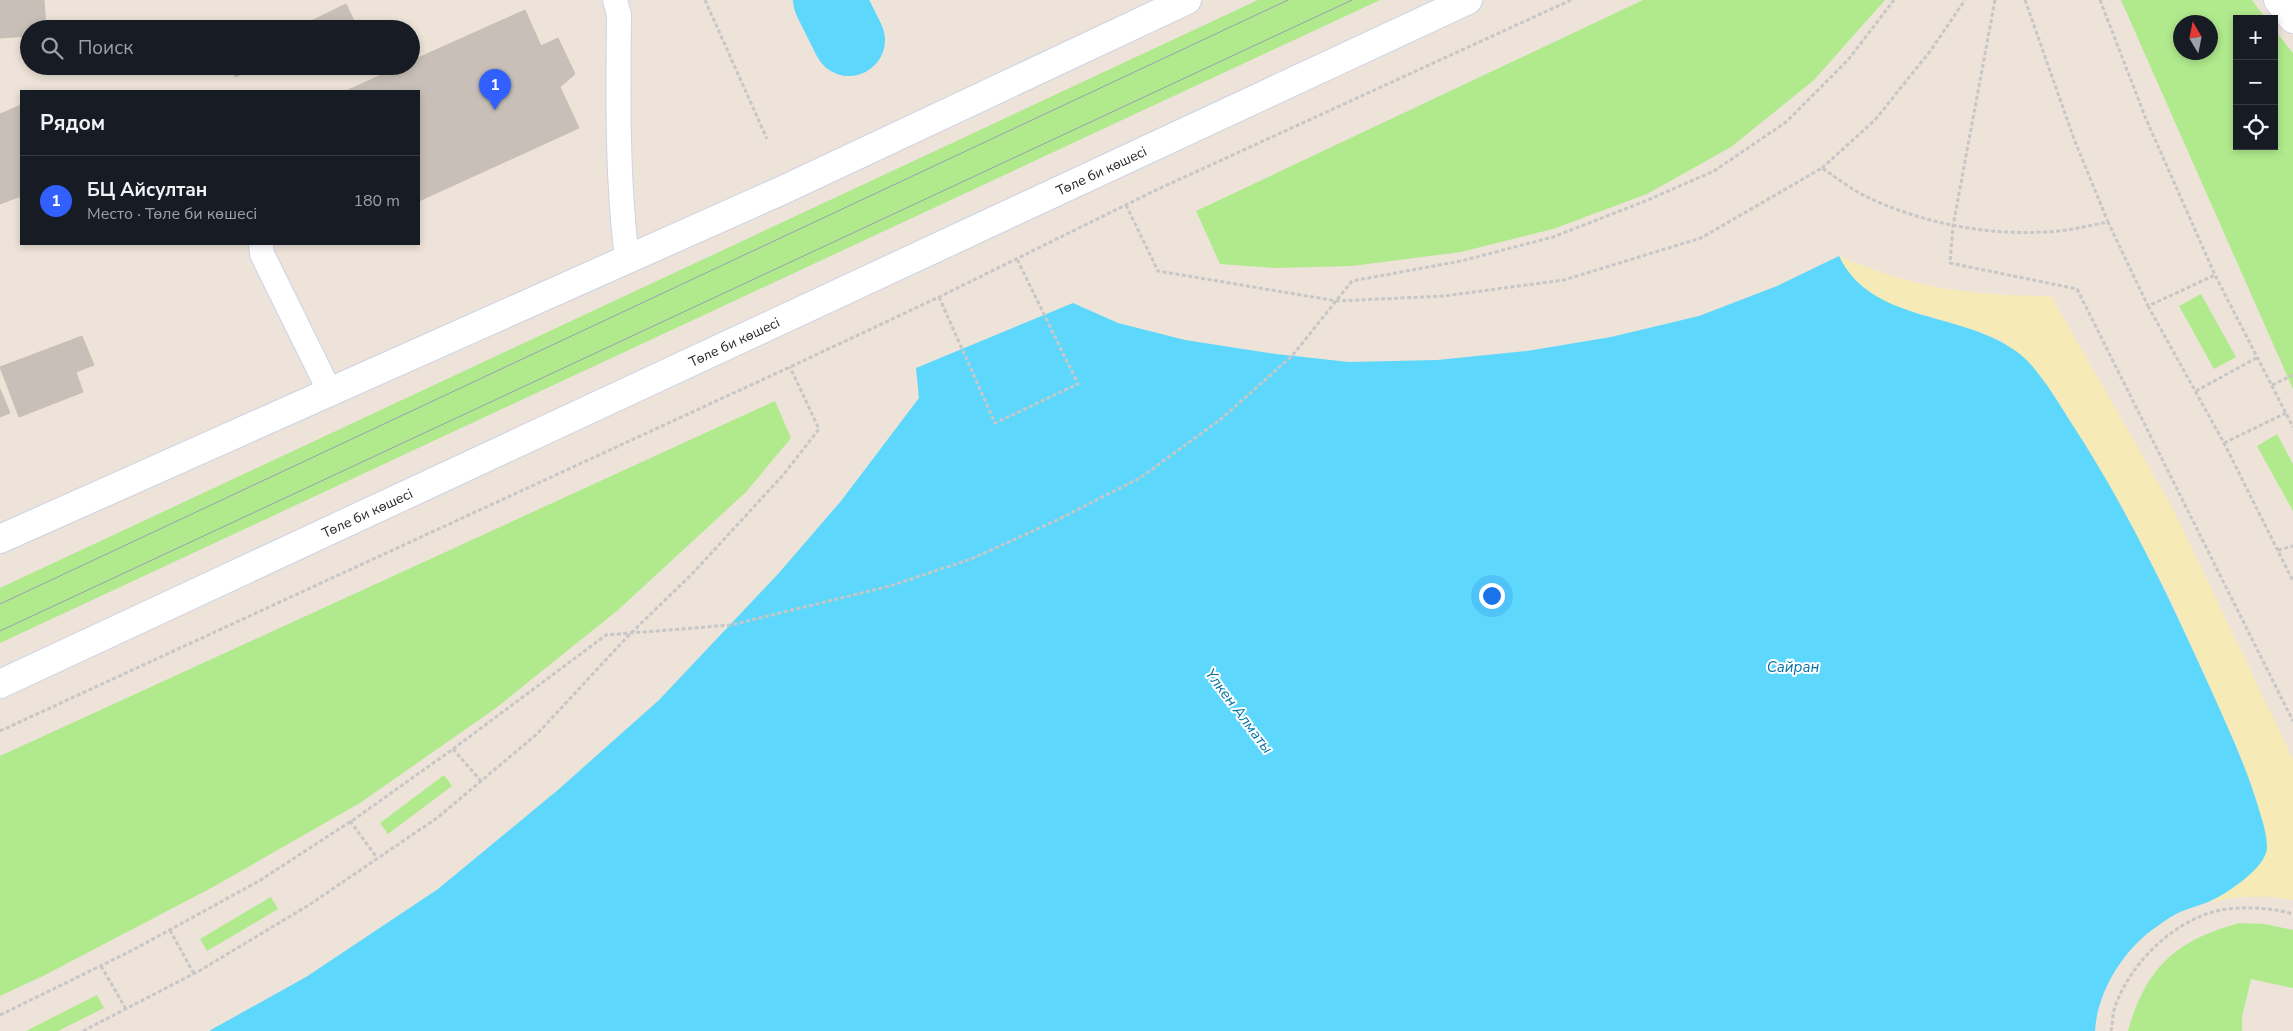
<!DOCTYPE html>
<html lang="ru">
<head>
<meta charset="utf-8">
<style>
	body { margin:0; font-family:"Nunito Sans",sans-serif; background:#242831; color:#f1f3f6 }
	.controls { position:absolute; right:15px; top:15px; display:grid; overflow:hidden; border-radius:0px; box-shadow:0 2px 8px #0003 }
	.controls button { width:45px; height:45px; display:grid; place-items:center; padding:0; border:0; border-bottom:1px solid #363941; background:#171b24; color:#f1f3f6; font:25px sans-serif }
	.compass { position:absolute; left:2173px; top:15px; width:45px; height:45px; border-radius:50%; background:#171b24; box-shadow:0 2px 8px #0003; rotate:350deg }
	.you { position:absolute; left:1491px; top:595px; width:18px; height:18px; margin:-12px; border:4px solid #fff; border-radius:50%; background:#1a73e8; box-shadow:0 0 0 8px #1a73e833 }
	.badge { display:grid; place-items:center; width:32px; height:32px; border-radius:50%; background:#3260ff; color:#fff; font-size:16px; font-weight:700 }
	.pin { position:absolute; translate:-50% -41px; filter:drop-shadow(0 1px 2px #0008) }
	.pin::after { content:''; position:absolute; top:26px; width:18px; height:15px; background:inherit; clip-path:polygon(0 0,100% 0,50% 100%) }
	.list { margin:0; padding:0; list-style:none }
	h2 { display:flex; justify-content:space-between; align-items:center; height:65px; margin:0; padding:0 20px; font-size:21px }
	h2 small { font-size:16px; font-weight:400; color:#9ea1a6 }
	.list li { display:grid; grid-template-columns:32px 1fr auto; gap:15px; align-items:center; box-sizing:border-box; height:90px; padding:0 20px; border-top:1px solid #363941 }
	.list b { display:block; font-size:19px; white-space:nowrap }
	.list p { margin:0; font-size:16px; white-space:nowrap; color:#9ea1a6 }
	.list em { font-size:16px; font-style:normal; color:#9ea1a6 }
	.icon { flex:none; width:28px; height:28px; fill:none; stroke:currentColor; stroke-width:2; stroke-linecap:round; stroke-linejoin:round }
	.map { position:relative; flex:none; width:2293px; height:1031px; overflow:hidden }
	.search { position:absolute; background:#171b24; box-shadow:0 2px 8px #0003; left:20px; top:20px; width:400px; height:55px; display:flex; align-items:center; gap:12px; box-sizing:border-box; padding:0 18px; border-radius:28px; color:#9ea1a6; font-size:19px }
	.panel { position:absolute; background:#171b24; box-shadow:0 2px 8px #0003; left:20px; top:90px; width:400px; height:155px; border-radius:0px }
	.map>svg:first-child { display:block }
	.green { fill:#b0ea8d; fill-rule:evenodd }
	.sand { fill:#f6eab6 }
	.water { fill:#5dd8fc }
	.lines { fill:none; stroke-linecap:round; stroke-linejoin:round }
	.river { stroke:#5dd8fc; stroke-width:72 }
	.building { fill:#c8c0b8; stroke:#c8bfb2 }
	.service-casing { stroke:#cdd2e4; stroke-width:26 }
	.tertiary-casing { stroke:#cdd2e4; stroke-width:30 }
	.secondary-casing { stroke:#cdd2e4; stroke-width:30 }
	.path { stroke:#c7c7c7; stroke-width:3; stroke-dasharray:4 2.5; stroke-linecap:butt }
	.service { stroke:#fff; stroke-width:24 }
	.tertiary { stroke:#fff; stroke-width:28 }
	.secondary { stroke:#fff; stroke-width:28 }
	.tram { stroke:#9a9fb5; stroke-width:1 }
	.labels { text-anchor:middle; stroke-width:4; stroke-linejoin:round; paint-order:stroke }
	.street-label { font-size:14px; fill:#282828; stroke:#fff }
	.water-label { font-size:15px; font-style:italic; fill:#0072a4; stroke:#fff }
</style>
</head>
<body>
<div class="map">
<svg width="2293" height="1031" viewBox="0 0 2293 1031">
	<rect width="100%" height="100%" fill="#ede3d8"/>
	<path class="green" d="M1258,0h122l-1380,643v-55z
		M1643,0h242l-71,80 -83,67 -84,47 -94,35 -92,23 -109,14 -78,2 -54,-4 -24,-53z
		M2121,0h131l14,19h-29v127h37v-117l19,24v336zM2180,22h30v30h-30z
		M2201,294l35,63 -22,12 -35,-63z
		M775,401l16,37 -45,54 -128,118 -122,98 -136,95 -147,84 -168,88 -45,21v-240z
		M2277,434l16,30v47l-36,-65z
		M444,775l8,11 -64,48 -8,-11z
		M271,897l7,12 -71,42 -7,-12z
		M2240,923l25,1 28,6v58l-42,-9 -9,38v14h-114c18,-64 48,-91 112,-108z
		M97,995l7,13 -46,23h-32z"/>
	<path class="sand" d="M1839,256c73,32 132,40 212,40l122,213 120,250v141c-29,-6 -54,-4 -83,2l31,-20 26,-31 -2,-21 -28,-82 -68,-152 -33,-60 -133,-195 -23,-9 -93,-29 -26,-17 -16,-17z"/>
	<path class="water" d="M1839,256c33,69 125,54 181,98 19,16 37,46 50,67 56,85 100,178 142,271 16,36 33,72 45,111 4,14 10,29 10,45 -1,20 -42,47 -59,54 -10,4 -20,6 -30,11 -8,4 -18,11 -26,17 -30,22 -55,63 -57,101h-1886l97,-54 132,-88 121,-100 100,-89 119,-126 63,-73 78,-103 -3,-30 157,-65 45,20 67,17 91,14 73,8 88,-2 90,-9 84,-14 88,-21 78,-30z"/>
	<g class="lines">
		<path class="river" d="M829,0l20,40"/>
	</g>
	<path class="building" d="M0,0h44l2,29h-17v7l-29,2z
		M346,4l12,25h-46l-3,-7z
		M525,10l16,36 17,-8 17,36 -15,13 19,41 -160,73v-110h-73l55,-25h10v-5z
		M230,66h32l-27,11z
		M21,105v91l-21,8v-90z
		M82,336l12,29 -18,7 7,20 -64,25 -19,-50z
		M0,389l10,24 -10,4z"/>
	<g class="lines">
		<defs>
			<path id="service" d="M615,0l4,15c-1,82 -2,163 8,244
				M261,244l1,10 68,138"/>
			<path id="tertiary" d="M2278,0l15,19"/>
			<g id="secondary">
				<path d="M0,539l785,-350 402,-189"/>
				<path id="s1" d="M0,684l1468,-684"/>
			</g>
		</defs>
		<use href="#service" class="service-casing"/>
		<use href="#tertiary" class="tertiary-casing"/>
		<use href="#secondary" class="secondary-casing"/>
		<path class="path" d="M705,0l62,139
			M1995,0l-42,226 -3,37 127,26 216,432
			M2025,0l49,139 34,83
			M2100,0l46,119 69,156 78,152
			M1822,168l53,-48 56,-70 34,-50
			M1126,205l32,66 179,30 107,-5 120,-16 137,-42 121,-70c15,10 30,22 45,29 60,28 126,40 192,34 17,-2 33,-6 49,-9l40,84 67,-31
			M939,297l56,126 83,-39 -61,-125
			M2148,306l76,137 69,138
			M2272,385l21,-10
			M2196,391l62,-34
			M2224,443l62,-30
			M2278,550l15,-4
			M0,731l790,-364 149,-70 215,-106 417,-191
			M453,749l28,32
			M350,821l27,37
			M170,930l24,44
			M101,966l25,43
			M0,1015l133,-65 126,-69 97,-63 97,-69 153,-114 125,-10 159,-39 81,-27 82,-37 87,-44 81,-59 71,-63 60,-75 109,-20 92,-24 90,-35 71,-31 72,-49 62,-62 46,-60
			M83,1031l116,-60 110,-66 128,-87 100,-84 92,-99 64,-62 91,-99 35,-45 -29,-62
			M2111,1031c2,-8 1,-19 5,-27 15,-40 52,-77 93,-91 24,-8 61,-6 84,1"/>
		<use href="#service" class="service"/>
		<use href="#tertiary" class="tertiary"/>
		<use href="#secondary" class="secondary"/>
		<path class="tram" d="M0,604l1288,-604
			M0,631l1352,-631"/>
	</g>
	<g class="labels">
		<g class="street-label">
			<text dy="5" stroke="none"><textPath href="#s1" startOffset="1215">Төле би көшесі</textPath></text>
			<text dy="5" stroke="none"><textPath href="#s1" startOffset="810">Төле би көшесі</textPath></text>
			<text dy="5" stroke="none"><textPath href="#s1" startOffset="405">Төле би көшесі</textPath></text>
		</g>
		<g class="water-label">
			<text x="1793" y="672">Сайран</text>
			<text transform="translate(1239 711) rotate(53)" y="5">Үлкен Алматы</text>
		</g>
	</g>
</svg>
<div class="controls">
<button>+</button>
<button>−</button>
<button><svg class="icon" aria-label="locate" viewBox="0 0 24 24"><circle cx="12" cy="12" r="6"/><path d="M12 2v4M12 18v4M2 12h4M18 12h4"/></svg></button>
</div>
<svg class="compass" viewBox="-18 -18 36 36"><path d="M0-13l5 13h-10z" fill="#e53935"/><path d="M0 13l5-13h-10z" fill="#9ea1a6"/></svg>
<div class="you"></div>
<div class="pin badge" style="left:495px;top:110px">1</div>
<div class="search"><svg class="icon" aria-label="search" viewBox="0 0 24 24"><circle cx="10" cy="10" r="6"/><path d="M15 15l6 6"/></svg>Поиск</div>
<section class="panel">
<h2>Рядом<small></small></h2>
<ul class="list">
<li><span class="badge">1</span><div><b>БЦ Айсултан</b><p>Место · Төле би көшесі</p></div><em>180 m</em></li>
</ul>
</section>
</div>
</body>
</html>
